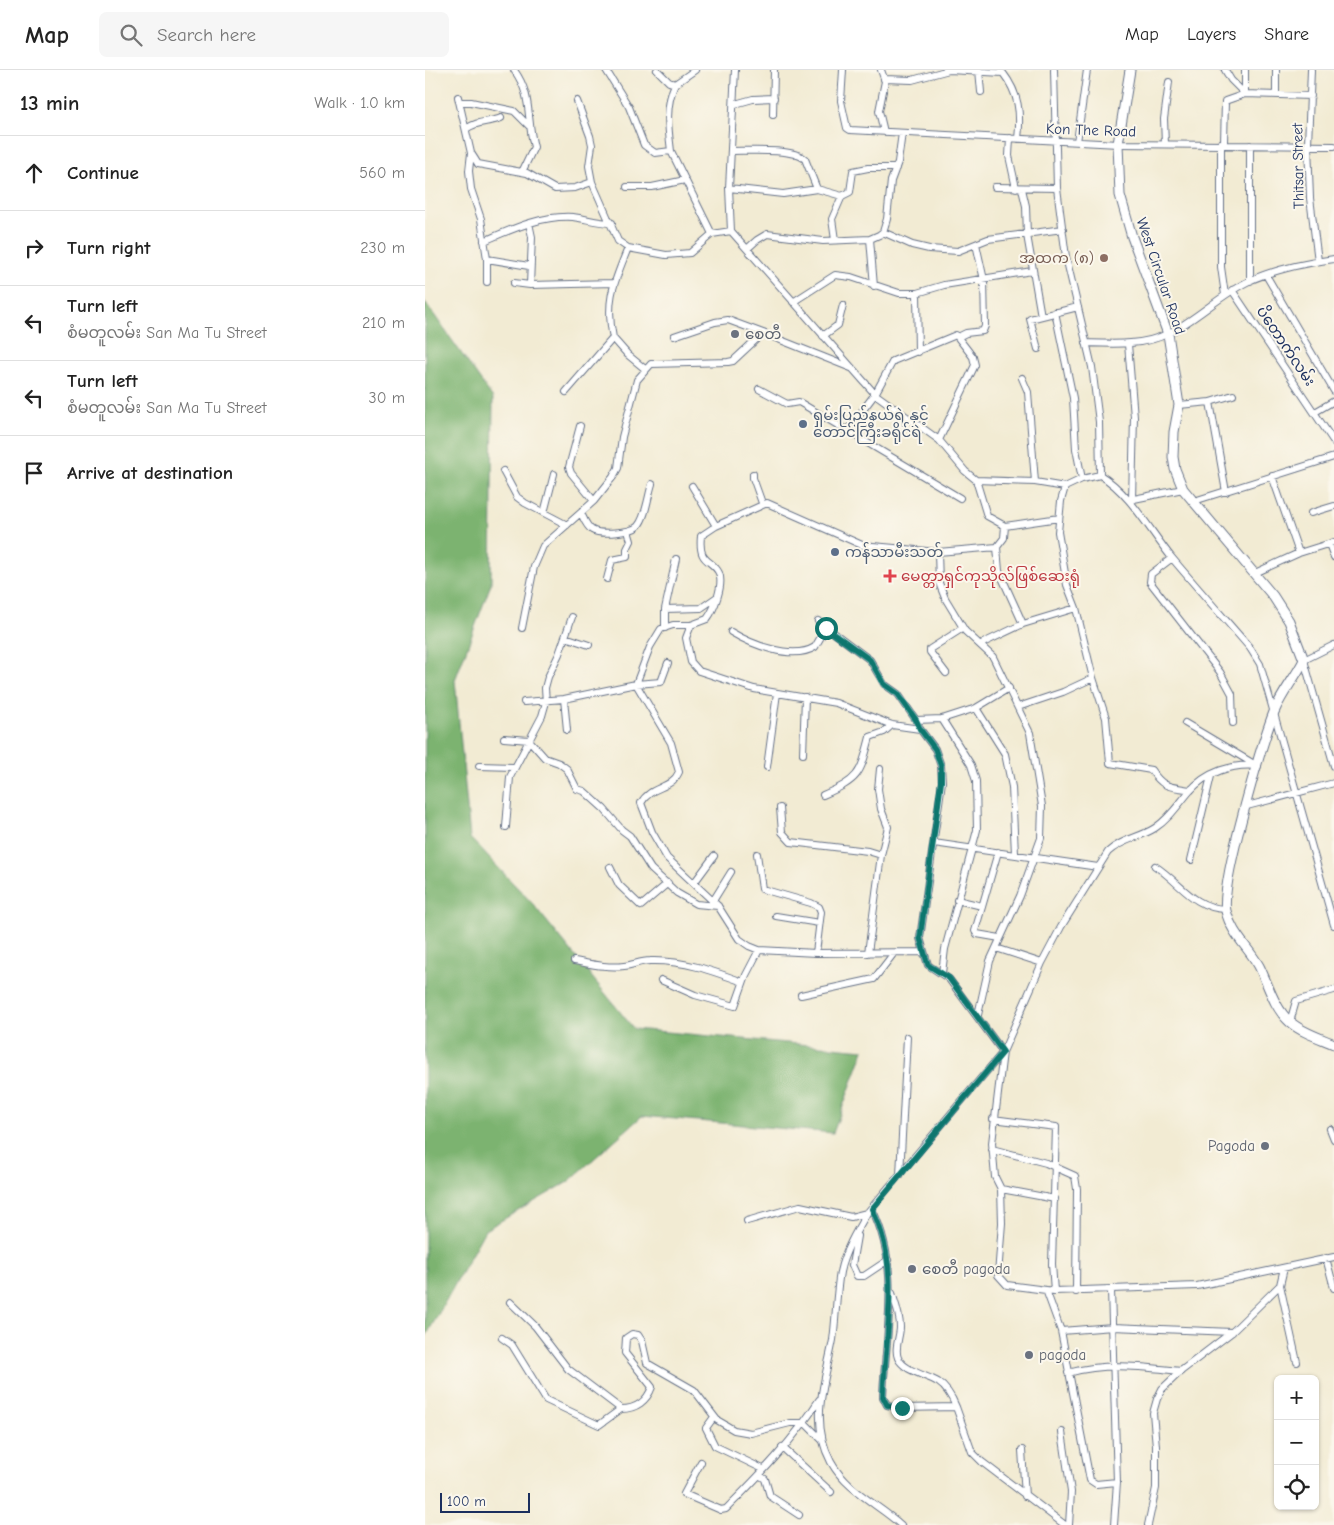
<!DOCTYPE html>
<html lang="en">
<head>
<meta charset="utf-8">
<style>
	body { margin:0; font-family:"Comic Neue","Noto Sans Myanmar",sans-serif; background:#f6f6f6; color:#222 }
	.controls { position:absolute; right:15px; bottom:15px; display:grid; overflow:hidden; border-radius:8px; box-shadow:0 1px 4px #0004 }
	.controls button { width:45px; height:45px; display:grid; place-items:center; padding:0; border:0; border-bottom:1px solid #e0e0e0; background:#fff; color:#222; font:25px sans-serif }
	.scale { position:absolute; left:15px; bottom:12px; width:90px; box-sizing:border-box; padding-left:5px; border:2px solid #1b2f5e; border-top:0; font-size:14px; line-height:18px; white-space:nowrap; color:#1b2f5e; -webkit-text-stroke:4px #fbf7ec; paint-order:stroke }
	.stop { position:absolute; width:15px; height:15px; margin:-11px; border:4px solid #0f766e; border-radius:50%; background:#fff }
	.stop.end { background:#0f766e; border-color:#fff; box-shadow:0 1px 5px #0008 }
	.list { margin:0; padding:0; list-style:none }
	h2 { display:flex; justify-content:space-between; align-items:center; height:65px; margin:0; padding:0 20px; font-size:21px }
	h2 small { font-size:16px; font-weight:400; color:#767676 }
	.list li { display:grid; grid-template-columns:32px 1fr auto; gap:15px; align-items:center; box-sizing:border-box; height:75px; padding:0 20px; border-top:1px solid #e0e0e0 }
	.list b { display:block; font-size:19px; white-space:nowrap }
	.list p { margin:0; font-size:16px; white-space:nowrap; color:#767676 }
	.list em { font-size:16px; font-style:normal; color:#767676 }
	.icon { flex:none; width:28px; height:28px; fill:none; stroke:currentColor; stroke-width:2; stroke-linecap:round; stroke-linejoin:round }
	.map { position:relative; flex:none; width:909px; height:1455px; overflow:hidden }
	header { display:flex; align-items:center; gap:30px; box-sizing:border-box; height:70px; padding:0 25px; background:#fff; border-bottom:1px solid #e0e0e0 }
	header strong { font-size:24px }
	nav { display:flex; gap:28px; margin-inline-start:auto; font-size:18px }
	.search { width:350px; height:45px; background:#f6f6f6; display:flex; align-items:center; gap:12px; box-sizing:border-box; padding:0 18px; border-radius:8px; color:#767676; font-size:19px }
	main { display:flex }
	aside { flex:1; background:#fff }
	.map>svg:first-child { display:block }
	.forest { fill:#7bb370; stroke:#4b7167 }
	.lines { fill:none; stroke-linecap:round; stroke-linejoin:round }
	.street-casing { stroke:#667187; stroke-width:8 }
	.secondary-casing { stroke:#667187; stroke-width:11 }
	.street { stroke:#fff; stroke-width:6 }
	.secondary { stroke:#fff; stroke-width:9 }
	.route { stroke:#0f766e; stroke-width:6 }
	.education-dot { fill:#8d6e63; stroke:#fbf7ec; stroke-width:2 }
	.worship-dot { fill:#6b7280; stroke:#fbf7ec; stroke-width:2 }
	.service-dot { fill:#5c6f8a; stroke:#fbf7ec; stroke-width:2 }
	.health-dot { fill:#e0444e; stroke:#fbf7ec; stroke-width:2 }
	.labels { text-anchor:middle; stroke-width:4; stroke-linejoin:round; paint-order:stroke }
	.street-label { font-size:15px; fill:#1b2f5e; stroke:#fbf7ec }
	.education-label { font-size:15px; fill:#785e54; stroke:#fbf7ec; text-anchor:end }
	.worship-label { font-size:15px; fill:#5b616d; stroke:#fbf7ec; text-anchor:start }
	.service-label { font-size:15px; fill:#4e5e75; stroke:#fbf7ec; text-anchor:start }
	.health-label { font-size:15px; fill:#be3a42; stroke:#fbf7ec; text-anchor:start }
</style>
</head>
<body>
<header>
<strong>Map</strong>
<div class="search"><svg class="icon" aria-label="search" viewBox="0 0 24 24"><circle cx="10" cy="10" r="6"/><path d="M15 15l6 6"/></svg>Search here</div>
<nav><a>Map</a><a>Layers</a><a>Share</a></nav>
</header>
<main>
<aside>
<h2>13 min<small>Walk · 1.0 km</small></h2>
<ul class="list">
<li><svg class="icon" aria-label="ahead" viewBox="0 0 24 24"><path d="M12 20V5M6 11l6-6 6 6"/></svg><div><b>Continue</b></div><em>560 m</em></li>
<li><svg class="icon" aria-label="right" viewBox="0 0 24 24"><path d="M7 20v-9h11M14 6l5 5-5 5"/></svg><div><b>Turn right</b></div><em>230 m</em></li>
<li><svg class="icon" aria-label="left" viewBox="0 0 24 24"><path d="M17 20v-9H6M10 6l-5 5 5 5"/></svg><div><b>Turn left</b><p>စံမတူလမ်း San Ma Tu Street</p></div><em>210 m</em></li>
<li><svg class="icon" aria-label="left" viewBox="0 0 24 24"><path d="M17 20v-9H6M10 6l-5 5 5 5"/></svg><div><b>Turn left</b><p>စံမတူလမ်း San Ma Tu Street</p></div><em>30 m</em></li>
<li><svg class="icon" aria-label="arrive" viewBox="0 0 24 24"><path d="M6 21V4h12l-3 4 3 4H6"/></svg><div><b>Arrive at destination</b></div></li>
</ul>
</aside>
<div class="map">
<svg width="909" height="1455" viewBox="0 0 909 1455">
	<rect width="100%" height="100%" fill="#fbf7ec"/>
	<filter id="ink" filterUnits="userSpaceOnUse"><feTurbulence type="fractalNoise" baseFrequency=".02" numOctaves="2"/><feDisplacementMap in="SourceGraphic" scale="10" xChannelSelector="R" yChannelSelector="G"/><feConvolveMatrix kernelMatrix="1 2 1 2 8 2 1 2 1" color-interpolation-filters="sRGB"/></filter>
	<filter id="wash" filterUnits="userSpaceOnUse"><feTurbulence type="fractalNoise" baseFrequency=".0096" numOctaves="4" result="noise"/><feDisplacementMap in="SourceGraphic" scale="20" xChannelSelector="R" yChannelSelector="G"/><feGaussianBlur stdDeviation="1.12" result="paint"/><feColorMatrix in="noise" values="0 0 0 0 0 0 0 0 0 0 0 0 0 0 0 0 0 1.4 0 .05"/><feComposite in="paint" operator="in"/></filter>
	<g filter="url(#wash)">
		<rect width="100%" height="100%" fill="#f2ebd3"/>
		<path class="forest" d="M0,232l68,96 -2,186 -36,96 15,158 62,65 102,126 230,21 -31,83 -191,-17 -74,66 -83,48 -60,108z"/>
	</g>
	<g filter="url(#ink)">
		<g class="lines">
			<defs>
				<path id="street" d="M89,0c19,26 12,48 20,77l-12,25
					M181,0l23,37 15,38 11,8 16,-2 41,83 19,-3 144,163 64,46 26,31 11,9 59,2 30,5 17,-8 18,-4c30,18 50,56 72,83 26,31 52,60 78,90l10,16 74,261
					M232,0l12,12 6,2c-10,22 -7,43 -4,67
					M418,0l-2,31 6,27 3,2 268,14 216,2
					M456,0l4,11 -6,30 5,21
					M554,0l2,22
					M629,0l3,118 9,69 26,110 7,55 1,53
					M800,0l6,10 14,14
					M820,0v24
					M851,0v24
					M886,0l-3,74 2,54 8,63
					M459,9l28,1 37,-10 54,3c16,21 18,40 15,66
					M250,14l20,-14
					M33,27l13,56 7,11 49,9 28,16 20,-1 17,-6 26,59 10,7 38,7 24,-2 22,-19
					M152,31l13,35 2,9 -3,21 3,16
					M35,32h11l43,9 15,15
					M310,34l18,-5 21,-1
					M348,45l1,-45
					M41,59c12,-9 23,-6 35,-11
					M585,68l-1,18 7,32
					M652,72l10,-72
					M796,73v124l4,28
					M799,73l1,-42 20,-7 66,2
					M740,74l-1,-25 5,-37
					M825,75v136
					M306,81c18,0 61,-3 74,8l12,30
					M46,83l-2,18 2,18 10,30 6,40 42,7
					M202,117h25l33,-7
					M570,117l62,1
					M304,118l54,6 34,-5 25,7
					M597,119l4,17 1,29 14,81
					M104,153l3,14 -2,48
					M306,161l-2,-43 6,-118
					M458,162l29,13 17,4 29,2 30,-12 75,-10
					M445,169l4,47
					M410,170l-3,-21 10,-23 8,-4 3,-21 15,-3h28
					M59,171c28,-12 58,-26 89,-24 14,2 26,6 39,6
					M322,179l10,-9 10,-6 56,7 47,-2 9,-4 4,-3 4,-13 4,-38 7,-19 4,-29
					M62,189v23
					M841,205l68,116
					M89,213l16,2 84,-2
					M807,220l102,152
					M492,223l1,59
					M368,232l42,-27 16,2 48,16h18l27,-8 88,-14
					M630,242l18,86 3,51 6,30
					M249,266l41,-14 13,-2 35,13
					M398,266l15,-11 5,-20
					M533,267l8,-4 17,-2 2,-5 -1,-46 -8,-36
					M188,268l15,17 17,14
					M661,273c27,1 58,3 83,-10 28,-14 51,-38 80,-52 26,-12 57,-18 85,-22
					M703,274l6,73 -2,83
					M613,279l-8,-30 48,-12
					M597,308l6,14 7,90
					M334,319l28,15 12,-2 161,96
					M141,322l47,-54c-8,-38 1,-55 15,-90
					M785,332l16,90
					M754,335l31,-3 23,-7
					M890,342l19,-11
					M155,356l-11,41 2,6 23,28
					M422,361l28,-37 18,-33 63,-26 17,22 2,8 -36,75
					M78,401l14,26 8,6 42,22
					M328,404v4l9,25
					M847,406l27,77
					M267,416l24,40
					M640,417l-4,14 -3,31 9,53 9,23 17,70 13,40 4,45 41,7c13,19 18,16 40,20
					M704,430l54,-11
					M769,431l140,-44
					M119,443l10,-39
					M156,443c3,6 5,13 11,17 8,5 39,3 46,-4 8,-9 10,-30 14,-42
					M886,443l23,-7
					M580,456l54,-8
					M904,474l5,13
					M572,477l2,24 24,53
					M513,482l1,31 6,15 20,33 28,26 37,76 12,73 -1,32 -21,58 -30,65 -12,54
					M747,488l-21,16 -1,8 70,90 12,22 1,29
					M830,503l44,-20 35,-11
					M182,509l5,-19 15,-3v-8l4,-8 -3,-10
					M240,539l36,-1 16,-11
					M393,551l52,39 14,24 14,10 18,26 4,9 15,20 6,17 1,16 -22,156 8,27 21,14 54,73 -11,91 3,34 6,12 1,34 -4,52 9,10 47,6 143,-5 137,-29
					M266,555l-5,13 5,24 8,9 55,18 82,14 56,22 28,4
					M97,558l12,-61 9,-21 51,-45 19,-24 5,-9 4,-31 15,-57 14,-16 77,-2 5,-1 30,-28 88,35
					M240,558v-19l11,-50
					M306,562c20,12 61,29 84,15l11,-19
					M140,567l24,8
					M556,574l42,-20 53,-16
					M909,575l-30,15 30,106
					M243,593l-7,19 -25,2 35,59 8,29c-8,18 -28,13 -38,31l11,29 15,26 51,48 21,33 10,7 10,4 57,3 108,-1
					M521,603l-16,-21v-3l33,-21
					M139,629l3,31
					M99,632l40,-3 72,-15 14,-37 11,-18 12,-4h18l16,-6c7,-9 17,-34 12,-46 -7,-15 -21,-8 -18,-37l15,-10 51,-23 95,42 76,7 59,-5 7,-9 1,-12 -18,-10 -11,-36
					M593,637l45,-15 30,-14
					M551,638l29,46 7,33 3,67
					M491,650l26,-1 34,-11 33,-20
					M760,653l69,41
					M79,668l25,2 16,18 14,5 8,6 10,20 7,2 20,18 18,21 8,6 21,33 26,24 19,11 22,2
					M378,684l2,-57
					M54,696l35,1
					M342,697l10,-74
					M455,699l-2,20 3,20 7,18 -7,28
					M398,725c37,-16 37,-20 47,-58l14,-5 8,-7
					M822,736l87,-23
					M355,738l2,24 9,10 77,9 13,4 -13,98
					M81,757l4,-50 32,-61 4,-14 -1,-14 3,-11 11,-23 13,-37
					M509,773l164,24
					M573,782l-23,79 2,3 23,4
					M332,784l5,35 49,14 8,4 2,5 -5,41
					M766,790l20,-84
					M730,796c25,16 38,42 70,43
					M185,797l9,18 22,21 27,-23
					M269,813l20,-27
					M532,830l25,6
					M288,831l18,-29
					M351,846l43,7
					M571,878l46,15
					M149,891c17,3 33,7 50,5 9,-1 17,-5 26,-5 33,-1 63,10 93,21
					M517,903l3,-24 32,-119 -1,-49 -5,-16 -29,-46
					M236,910l34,15 40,11 11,-31 13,-25
					M376,925l73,-16 20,-26
					M865,952l6,-21 38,-11
					M568,1049l63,8 -4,137 2,27
					M905,1059l4,10
					M567,1079l54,14 29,13 2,13 -1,103
					M475,1105l7,-138
					M576,1119l54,10
					M447,1139c30,60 13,124 11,188l4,8 15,3 54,-1 16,45 10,10 83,63
					M322,1151l53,-15 51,11 16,-4
					M432,1166l-5,29 5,11h7l24,-16
					M901,1188l8,30
					M855,1215l17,77
					M621,1220l15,41 29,149 6,4 21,-2
					M686,1220l6,192 -3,43
					M467,1223c4,12 8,22 8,34 0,10 -6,21 -2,31 6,13 28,17 40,24 9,6 14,15 18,25
					M85,1232l25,24 33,43 53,40c15,0 26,-8 31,-22l-27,-34 1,-15 6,-4 6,1 4,6 5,22 47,27 23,30 17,10 17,3 39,-10h15l17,17
					M636,1261l52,-4 119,5
					M77,1268l10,7 34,55 53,25 22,-16
					M643,1303c40,-11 72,-6 113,-2
					M289,1347l-8,11 9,18 48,23
					M637,1362l9,60 -2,33
					M357,1377l49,45
					M597,1380l3,46
					M276,1392l-17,32 37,16 5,-1c33,-33 68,-69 93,-109
					M334,1405l6,4 5,17 29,19
					M476,1455c-23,-21 -54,-34 -70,-63 -22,-42 -6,-79 2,-122 3,-22 3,-46 7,-68 4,-20 17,-42 27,-59l136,-161 39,-89 19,-36 47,-75c14,-13 31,-14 47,-24 14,-9 23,-23 34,-36 17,-20 44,-29 69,-26
					M723,1455l8,-37v-42l-3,-33 4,-14 5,-10 19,-18 51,-39 48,-47 4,-17"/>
				<path id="secondary" d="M705,0l-12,74 2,51 12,42 36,97 11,71 -5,27 -1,25 2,12 8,20 90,107 16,25 15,39c-9,18 -22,33 -30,52 -12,31 -54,172 -48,199 5,22 22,36 33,55 9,18 15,42 31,56 11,10 30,16 44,22"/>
			</defs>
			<use href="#street" class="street-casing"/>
			<use href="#secondary" class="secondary-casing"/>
			<use href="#street" class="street"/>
			<use href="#secondary" class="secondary"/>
		</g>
	</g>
	<g class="lines" filter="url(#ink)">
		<path class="route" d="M401,558l44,32 14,24 14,10 18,26 4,9 15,20 6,17v16l-21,156 8,27 21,13 54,74 -131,157c30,60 13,125 11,188l4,8 15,3"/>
	</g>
	<circle class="education-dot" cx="679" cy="188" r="5"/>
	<g class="worship-dot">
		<circle cx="310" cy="264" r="5"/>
		<circle cx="840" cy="1076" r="5"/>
		<circle cx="487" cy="1199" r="5"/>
		<circle cx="604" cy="1285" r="5"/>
	</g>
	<g class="service-dot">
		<circle cx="378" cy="354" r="5"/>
		<circle cx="410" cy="482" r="5"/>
	</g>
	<path class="health-dot" d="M462.5 498.5h5v5h5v5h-5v5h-5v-5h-5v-5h5z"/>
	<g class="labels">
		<g class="street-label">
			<text transform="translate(666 60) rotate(2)" y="5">Kon The Road</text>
			<text transform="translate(873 96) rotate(-91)" y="5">Thitsar Street</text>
			<text transform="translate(736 206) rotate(71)" y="5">West Circular Road</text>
			<text transform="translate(861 276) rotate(56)" y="5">ပိတောက်လမ်း</text>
		</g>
		<g class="education-label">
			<text x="669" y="193">အထက (၈)</text>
		</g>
		<g class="worship-label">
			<text x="320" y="269">စေတီ</text>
			<text x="830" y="1081" text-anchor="end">Pagoda</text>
			<text x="497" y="1204">စေတီ pagoda</text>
			<text x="614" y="1290">pagoda</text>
		</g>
		<g class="service-label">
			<text x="388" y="350">ရှမ်းပြည်နယ်ရဲ နှင့်<tspan x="388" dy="17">တောင်ကြီးခရိုင်ရဲ</tspan></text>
			<text x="420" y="487">ကန်သာမီးသတ်</text>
		</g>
		<g class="health-label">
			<text x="476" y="511">မေတ္တာရှင်ကုသိုလ်ဖြစ်ဆေးရုံ</text>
		</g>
	</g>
</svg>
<div class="controls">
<button>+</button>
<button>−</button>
<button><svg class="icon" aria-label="locate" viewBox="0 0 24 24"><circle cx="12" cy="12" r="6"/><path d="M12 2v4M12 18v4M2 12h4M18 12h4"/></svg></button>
</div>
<div class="scale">100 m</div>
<div class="stop" style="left:401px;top:558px"></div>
<div class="stop end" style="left:477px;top:1338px"></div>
</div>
</main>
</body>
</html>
